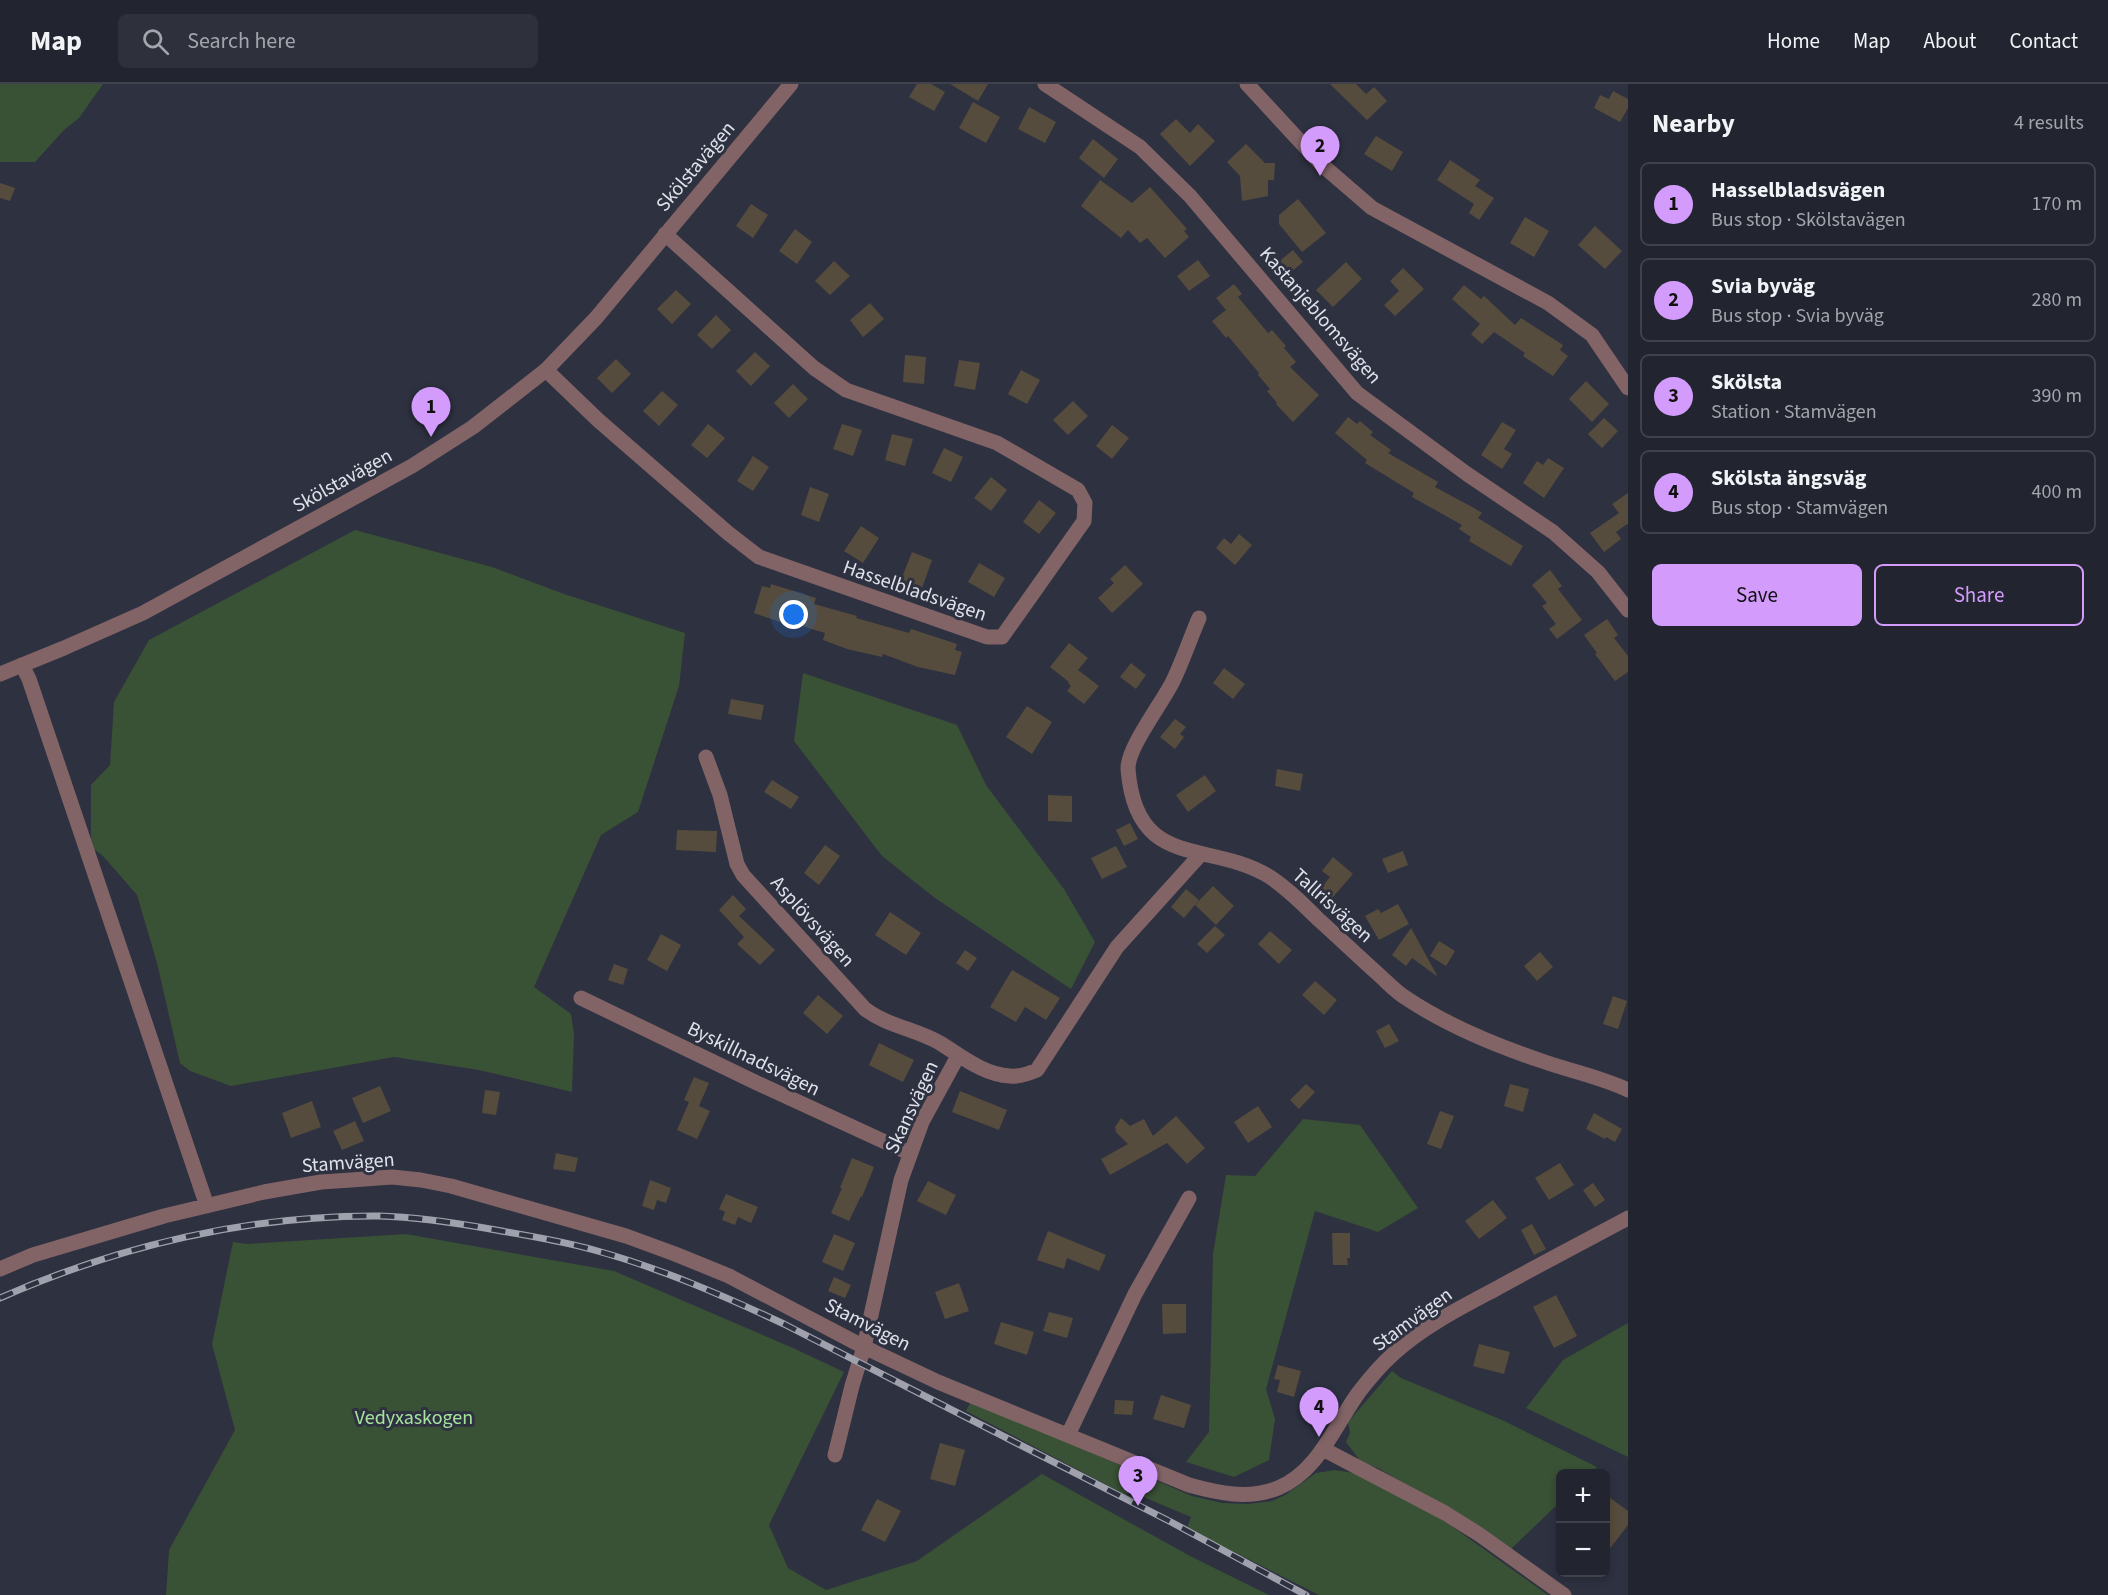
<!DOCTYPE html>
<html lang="en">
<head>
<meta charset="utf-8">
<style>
	body { margin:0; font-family:"Source Sans 3",sans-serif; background:#2e313c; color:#f1f3f6 }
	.controls { position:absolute; right:18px; bottom:18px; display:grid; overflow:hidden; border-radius:9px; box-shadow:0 3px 9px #0003 }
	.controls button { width:54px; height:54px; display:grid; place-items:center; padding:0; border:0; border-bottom:2px solid #3f424c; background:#222530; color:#f1f3f6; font:30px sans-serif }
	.you { position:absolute; left:794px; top:531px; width:21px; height:21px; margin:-15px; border:4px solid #fff; border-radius:50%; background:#1a73e8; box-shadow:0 0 0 9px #1a73e833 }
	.badge { display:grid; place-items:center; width:39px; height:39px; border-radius:50%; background:#d39cfc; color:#111; font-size:20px; font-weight:700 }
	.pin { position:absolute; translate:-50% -50px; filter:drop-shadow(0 2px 3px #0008) }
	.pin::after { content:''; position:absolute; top:32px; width:21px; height:18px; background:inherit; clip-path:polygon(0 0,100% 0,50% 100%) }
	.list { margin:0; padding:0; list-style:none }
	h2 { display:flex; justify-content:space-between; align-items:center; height:78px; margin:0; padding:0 24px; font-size:26px }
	h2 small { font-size:20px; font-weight:400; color:#a2a5ab }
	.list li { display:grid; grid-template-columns:39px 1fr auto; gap:18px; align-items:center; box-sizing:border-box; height:84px; margin:0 12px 12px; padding:0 12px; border:2px solid #3f424c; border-radius:9px }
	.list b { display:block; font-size:22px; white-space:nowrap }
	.list p { margin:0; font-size:20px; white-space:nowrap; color:#a2a5ab }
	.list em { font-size:20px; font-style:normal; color:#a2a5ab }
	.actions { display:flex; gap:12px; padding:18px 24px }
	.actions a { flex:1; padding:14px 0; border:2px solid #d39cfc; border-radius:9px; text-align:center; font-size:21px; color:#d39cfc }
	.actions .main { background:#d39cfc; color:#111 }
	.icon { flex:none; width:33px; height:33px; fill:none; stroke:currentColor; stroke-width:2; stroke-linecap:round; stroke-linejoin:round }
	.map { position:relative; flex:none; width:1628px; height:1511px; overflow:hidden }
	header { display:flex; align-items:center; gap:36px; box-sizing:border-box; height:84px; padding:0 30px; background:#222530; border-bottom:2px solid #3f424c }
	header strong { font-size:28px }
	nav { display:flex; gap:33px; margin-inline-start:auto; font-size:21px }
	.search { width:420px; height:54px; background:#2e313c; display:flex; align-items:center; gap:15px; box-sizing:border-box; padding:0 21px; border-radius:9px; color:#a2a5ab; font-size:22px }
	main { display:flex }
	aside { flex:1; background:#222530 }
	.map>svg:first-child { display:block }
	.green { fill:#395135 }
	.building { fill:#564c3d }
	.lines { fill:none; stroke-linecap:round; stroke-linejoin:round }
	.minor { stroke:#826467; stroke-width:15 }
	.tertiary { stroke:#826467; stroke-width:15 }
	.rail-casing { stroke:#9fa1ad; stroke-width:7 }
	.rail { stroke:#2e3140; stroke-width:4.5; stroke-dasharray:14; stroke-linecap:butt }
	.labels { text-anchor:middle; stroke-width:6; stroke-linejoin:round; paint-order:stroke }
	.street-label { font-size:20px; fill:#dfe1eb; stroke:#2e3140 }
	.park-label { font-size:20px; fill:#a6e49c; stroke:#2e3140 }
</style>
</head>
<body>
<header>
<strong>Map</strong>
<div class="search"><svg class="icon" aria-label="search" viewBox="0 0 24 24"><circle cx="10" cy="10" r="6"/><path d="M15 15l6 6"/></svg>Search here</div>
<nav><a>Home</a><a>Map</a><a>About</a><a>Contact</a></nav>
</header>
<main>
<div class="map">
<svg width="1628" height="1511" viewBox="0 0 1628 1511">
	<rect width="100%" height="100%" fill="#2e3140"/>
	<path class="green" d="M0,0h103l-24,34 -15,12 -29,32h-35z
		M355,446l137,37 72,27 121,39 -6,53 -41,126 -37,23 -67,152 37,27 3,20 -2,58 -93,-22 -85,-13 -163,29 -41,-15 -10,-8 -23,-100 -20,-68 -34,-39 -12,-9v-62l19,-20 4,-63 35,-62z
		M803,589l154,52 29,60 78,104 31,53 -24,47 -136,-91 -53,-42 -88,-115z
		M1303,1035l57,6 58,83 -40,24 -63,-21 -49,178 9,30 -6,41 -35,17 -48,-15 23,-30 4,-178 13,-79 29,1z
		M406,1150l208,37 179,77 51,24 -75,153 19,43 38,22 91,-29 125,-87 150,83 77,38h-1103l3,-45 66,-120 -23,-86 21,-102 14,2z
		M1628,1239v134l-102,-49 37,-48z
		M1392,1287l9,7 101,42 95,47 -7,6 -30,1v28l-49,47 -133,-81 -17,-6 -15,-20 4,-9 -2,-11z
		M971,1317l221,95 30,7 26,1 24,-3 13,-6 31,-22 19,-3 19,3 78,39 116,83h-229l-132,-67 4,-11 -62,-26 -3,4 -160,-84z"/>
	<path class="building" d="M917,0h14l14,8 -11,19 -25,-14z
		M950,0h38l-10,17z
		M1330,0h26l10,10 8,-7 13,14 -20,19z
		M1613,7l15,8v9l-8,14 -26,-14 6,-13 9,4z
		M973,18l27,15 -14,26 -27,-15z
		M1029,23l27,15 -11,21 -27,-14z
		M1176,35l14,14 8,-9 17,17 -25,25 -30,-32z
		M1376,52l27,16 -11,19 -28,-17z
		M1093,55l25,20 -14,19 -25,-20z
		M1246,60l19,19h10l-1,17h-6v16l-26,5 -2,-25 -13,-14z
		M1450,76l30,20 -5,6 19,12 -15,22 -10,-7 5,-9 -37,-24z
		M1100,96l32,23 18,-16 37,42 -3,2 5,6 -24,21 -18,-20 -7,5 -12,-13 -7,8 -40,-32z
		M0,99l15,5 -5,13 -10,-3z
		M1298,115l28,34 -24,19 -23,-28v-9z
		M751,120l17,11 -15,23 -17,-12z
		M1525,133l24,14 -15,26 -24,-14z
		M1595,142l27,25 -17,18 -27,-24z
		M795,145l17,13 -15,22 -18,-13z
		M1293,166l10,12 -18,15 -9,-13z
		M1198,176l12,16 -21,15 -12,-15z
		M834,177l16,15 -20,19 -15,-14z
		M1346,178l16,17 -29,28 -17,-17z
		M1403,184l21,21 -29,27 -11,-11 15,-14 -9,-10z
		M1234,200l8,10 -4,3 30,36 4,-3 14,16 -2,2 12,14 -6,5 29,28 -26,27 -17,-18 1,-1 -10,-12 3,-2 -12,-14 1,-2 -31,-37 -2,2 -14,-17 14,-11 -10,-12z
		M1464,201l17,14 3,-3 31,29 6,-7 42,27 -3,5 8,6 -15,20 -30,-20 2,-3 -31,-21 -12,12 -11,-10 9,-10 -28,-25z
		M676,206l15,14 -19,20 -15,-15z
		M870,219l14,16 -21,18 -13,-17z
		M716,231l15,15 -19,19 -15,-14z
		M755,268l15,14 -19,20 -15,-15z
		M905,271l21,2 -2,27 -21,-2z
		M616,275l15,15 -19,19 -15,-15z
		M959,276l21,3 -5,27 -21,-4z
		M1021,286l19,10 -13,24 -19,-10z
		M1586,297l23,23 -17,18 -23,-23z
		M793,300l15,15 -19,19 -15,-15z
		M662,307l16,14 -19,21 -16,-15z
		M1073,317l15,15 -20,19 -15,-15z
		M1348,333l9,7 3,-3 13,11 -3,3 21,15 -3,3 50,29 -3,5 39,21 8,5 -4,5 45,28 -12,20 -42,-25 2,-4 -12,-8 3,-4 -50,-28 2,-4 -49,-30 2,-3 -32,-27z
		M1604,334l14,13 -16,17 -14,-14z
		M1502,338l14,8 -12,19 8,5 -10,15 -21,-14z
		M708,340l17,14 -18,20 -16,-13z
		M842,340l20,6 -9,26 -20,-7z
		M1112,341l17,13 -17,21 -16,-13z
		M892,350l21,5 -8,27 -20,-6z
		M944,364l19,9 -12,25 -19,-9z
		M753,372l16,11 -16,24 -16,-10z
		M1548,374l16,10 -20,30 -21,-15 14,-22 6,4z
		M991,393l16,13 -16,21 -17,-13z
		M810,403l19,7 -10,28 -18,-7z
		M1628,409v32l-1,-1 -11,8 5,7 -17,13 -14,-19 29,-20 -7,-9z
		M1039,416l17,13 -17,21 -16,-12z
		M861,442l18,12 -16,25 -19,-12z
		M1239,450l13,11 -17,20 -19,-17 8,-10 7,6z
		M912,468l20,8 -10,28 -21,-8z
		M979,479l26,15 -11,19 -26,-15z
		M1125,481l18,19 -31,29 -14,-15 16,-15 -4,-4z
		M1550,486l12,16 -4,3 24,31 -25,19 -8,-10 7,-5 -14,-18 5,-3 -15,-18z
		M771,500l45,14 -2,6 43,12 -1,2 53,15 2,-4 46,15 -2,6 7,2 -7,23 -37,-8 -35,-13 -1,3 -35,-8 -24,-9 2,-7 -33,-10 -1,3 -37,-13 8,-27 8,2z
		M1607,535l11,16 -4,3 14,18v16l-13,9 -20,-27 2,-1 -13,-18z
		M1069,559l19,15 -10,12 21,16 -15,18 -17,-13 4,-5 -3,-3 1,-1 -19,-15z
		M1131,579l15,12 -10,14 -16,-12z
		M1224,584l21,16 -12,15 -20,-16z
		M731,615l33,6 -3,15 -33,-6z
		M1027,622l25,16 -20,32 -26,-17z
		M1175,635l11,8 -6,7 4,3 -9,12 -15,-12z
		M1277,685l26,5 -3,17 -25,-5z
		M1205,691l11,16 -28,21 -12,-17z
		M772,696l27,17 -8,12 -27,-17z
		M1048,711l24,1v26l-24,-1z
		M1130,739l8,16 -14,7 -8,-16z
		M677,746l40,1 -1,21 -40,-2z
		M825,761l15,11 -21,29 -15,-12z
		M1116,762l11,21 -25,12 -11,-21z
		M1403,767l5,14 -20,8 -6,-14z
		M1333,773l20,17 -21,24 -11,-10 9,-11 -8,-6z
		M1213,802l21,20 -18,19 -21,-20z
		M1186,805l13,11 -15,18 -13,-11z
		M733,811l13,14 -7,7 36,34 -15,15 -23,-21 7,-7 -25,-27z
		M1398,820l11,20 -30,16 -14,-24 13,-7 3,4z
		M890,828l31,21 -15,22 -31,-20z
		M1215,842l10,9 -18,18 -10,-9z
		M1411,844l27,49 -26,-19 -6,8 -14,-11z
		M1270,847l22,19 -13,14 -21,-20z
		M661,850l20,11 -14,26 -20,-11z
		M1439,857l16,10 -9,15 -16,-10z
		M965,866l12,8 -9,13 -12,-8z
		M1540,868l13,15 -16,14 -13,-15z
		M614,880l14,5 -5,16 -15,-5z
		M1012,886l48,28 -14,22 -21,-13 -9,15 -26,-15z
		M1315,897l22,19 -13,15 -22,-20z
		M818,911l25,21 -16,18 -24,-21z
		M1613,912l14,5 -9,28 -15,-5z
		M1389,940l10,17 -14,7 -9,-17z
		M879,959l35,17 -11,22 -34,-17z
		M694,993l15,6 -10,23 11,5 -13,28 -20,-9 12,-28 -5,-2z
		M1306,1000l9,8 -16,17 -9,-9z
		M1510,1000l19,5 -6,23 -19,-6z
		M380,1002l11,25 -28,12 -11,-25z
		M485,1006l15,2 -4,23 -14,-2z
		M960,1007l47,19 -8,20 -47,-18z
		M312,1017l9,26 -30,11 -9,-25z
		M1258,1022l14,21 -24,16 -14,-21z
		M1440,1027l14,5 -13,33 -14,-5z
		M1594,1029l28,16 -7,13 -9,-5 -1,2 -19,-10z
		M1176,1032l29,32 -18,16 -20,-21 -57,32 -9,-16 27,-15 -12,-12 -1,-5 6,-9 9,8 14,-7 9,17z
		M355,1037l9,20 -22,9 -9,-19z
		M556,1069l22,5 -3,14 -22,-3z
		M852,1074l22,9 -12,30 -1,-1 -12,25 -18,-8 11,-25h-2z
		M1560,1079l14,22 -25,15 -14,-22z
		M650,1096l21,8 -5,15 -9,-3 -3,10 -12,-4z
		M928,1097l28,14 -10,20 -29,-14z
		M1593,1099l12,17 -10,7 -12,-17z
		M726,1110l32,13 -7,16 -13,-6 -3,8 -13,-5 3,-8 -6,-3z
		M1493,1116l14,18 -28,21 -14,-18z
		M1532,1140l14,25 -12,6 -13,-25z
		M1048,1147l58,24 -7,16 -32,-13 -3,11 -27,-9z
		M1332,1149h18v25h-3l1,7h-15z
		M834,1150l21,9 -12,28 -21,-9z
		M834,1193l17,8 -6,13 -17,-7z
		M959,1199l10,28 -24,8 -10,-27z
		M1556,1211l21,41 -23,12 -21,-41z
		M1162,1220h24v29l-23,1z
		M1049,1228l24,6 -6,20 -24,-7z
		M1001,1238l33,10 -7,23 -33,-11z
		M1479,1260l31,8 -6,22 -31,-8z
		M1278,1281l23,6 -7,26 -17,-5 3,-12 -6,-1z
		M1161,1311l30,10 -7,23 -31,-9z
		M1115,1316l19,1 -2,14 -18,-1z
		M940,1359l25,7 -10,36 -25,-7z
		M1605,1410l23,17v14l-23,30z
		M877,1415l24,12 -16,31 -24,-12z"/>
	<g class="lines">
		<path class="minor" d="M1045,0l95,63 50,49 167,197 110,81 86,58 45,40 30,38
			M1247,0l74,80 51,44 176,95 44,32 36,53
			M546,286l52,50 130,113 31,24 228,80h15l82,-116 1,-18 -7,-13 -81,-47 -151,-53 -32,-22 -149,-134
			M1199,534c-9,21 -16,42 -26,63 -10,21 -46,67 -45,88 8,103 81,70 142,108 18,12 33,27 48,42 20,18 40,37 60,55 9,8 18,18 28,24 42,28 88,47 136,63 28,10 59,16 86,29
			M22,581l7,14 178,527
			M706,673l14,38 17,69 6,11 122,134c22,17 51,20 75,34 21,13 44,32 70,33 9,1 18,-2 27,-6l80,-123 84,-93
			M581,914l176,85 152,70
			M0,1185l33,-14 131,-39 100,-24 57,-10 30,-2 41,-3 29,3 30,6 175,50 49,18 54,22 135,71 74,35 251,103c29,8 59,15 89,3 40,-16 57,-63 81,-96 10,-13 21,-26 33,-37 29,-27 66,-46 100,-64 45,-25 91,-49 136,-73
			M1068,1351l67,-141 54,-96
			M1323,1365l122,64 35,22 84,60
			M835,1371l17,-69 12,-39 37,-167 21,-58 36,-66"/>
		<path class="tertiary" d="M0,590l64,-26 79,-35 269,-147 61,-39 73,-57 50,-52 195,-234"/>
		<defs>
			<path id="rail" d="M0,1214c118,-52 249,-83 379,-82 39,1 78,7 117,14 33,6 66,11 98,20 66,18 128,45 190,74l387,198 135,73"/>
		</defs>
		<use href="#rail" class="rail-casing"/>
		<use href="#rail" class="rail"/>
	</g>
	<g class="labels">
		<g class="street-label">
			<text transform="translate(695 82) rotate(-50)" y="7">Skölstavägen</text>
			<text transform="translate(1321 231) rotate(49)" y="7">Kastanjeblomsvägen</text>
			<text transform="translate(342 396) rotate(-29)" y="7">Skölstavägen</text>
			<text transform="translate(915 506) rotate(19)" y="7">Hasselbladsvägen</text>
			<text transform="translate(1333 821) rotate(42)" y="7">Tallrisvägen</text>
			<text transform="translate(813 837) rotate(48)" y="7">Asplövsvägen</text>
			<text transform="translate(754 974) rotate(26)" y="7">Byskillnadsvägen</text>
			<text transform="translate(911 1023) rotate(-65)" y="7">Skansvägen</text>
			<text transform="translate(348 1078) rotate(-4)" y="7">Stamvägen</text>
			<text transform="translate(1412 1235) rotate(-36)" y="7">Stamvägen</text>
			<text transform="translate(868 1240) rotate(27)" y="7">Stamvägen</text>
		</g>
		<g class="park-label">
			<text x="414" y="1340">Vedyxaskogen</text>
		</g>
	</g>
</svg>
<div class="controls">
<button>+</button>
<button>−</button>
</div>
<div class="you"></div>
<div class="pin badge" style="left:431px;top:353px">1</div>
<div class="pin badge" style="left:1320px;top:92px">2</div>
<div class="pin badge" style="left:1138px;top:1422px">3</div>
<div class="pin badge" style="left:1319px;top:1353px">4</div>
</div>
<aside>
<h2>Nearby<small>4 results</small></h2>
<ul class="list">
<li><span class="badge">1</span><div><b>Hasselbladsvägen</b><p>Bus stop · Skölstavägen</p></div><em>170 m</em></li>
<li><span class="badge">2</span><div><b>Svia byväg</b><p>Bus stop · Svia byväg</p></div><em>280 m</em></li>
<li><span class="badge">3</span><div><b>Skölsta</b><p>Station · Stamvägen</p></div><em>390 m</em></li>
<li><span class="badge">4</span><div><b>Skölsta ängsväg</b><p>Bus stop · Stamvägen</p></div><em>400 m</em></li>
</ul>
<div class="actions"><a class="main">Save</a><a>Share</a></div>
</aside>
</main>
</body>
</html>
